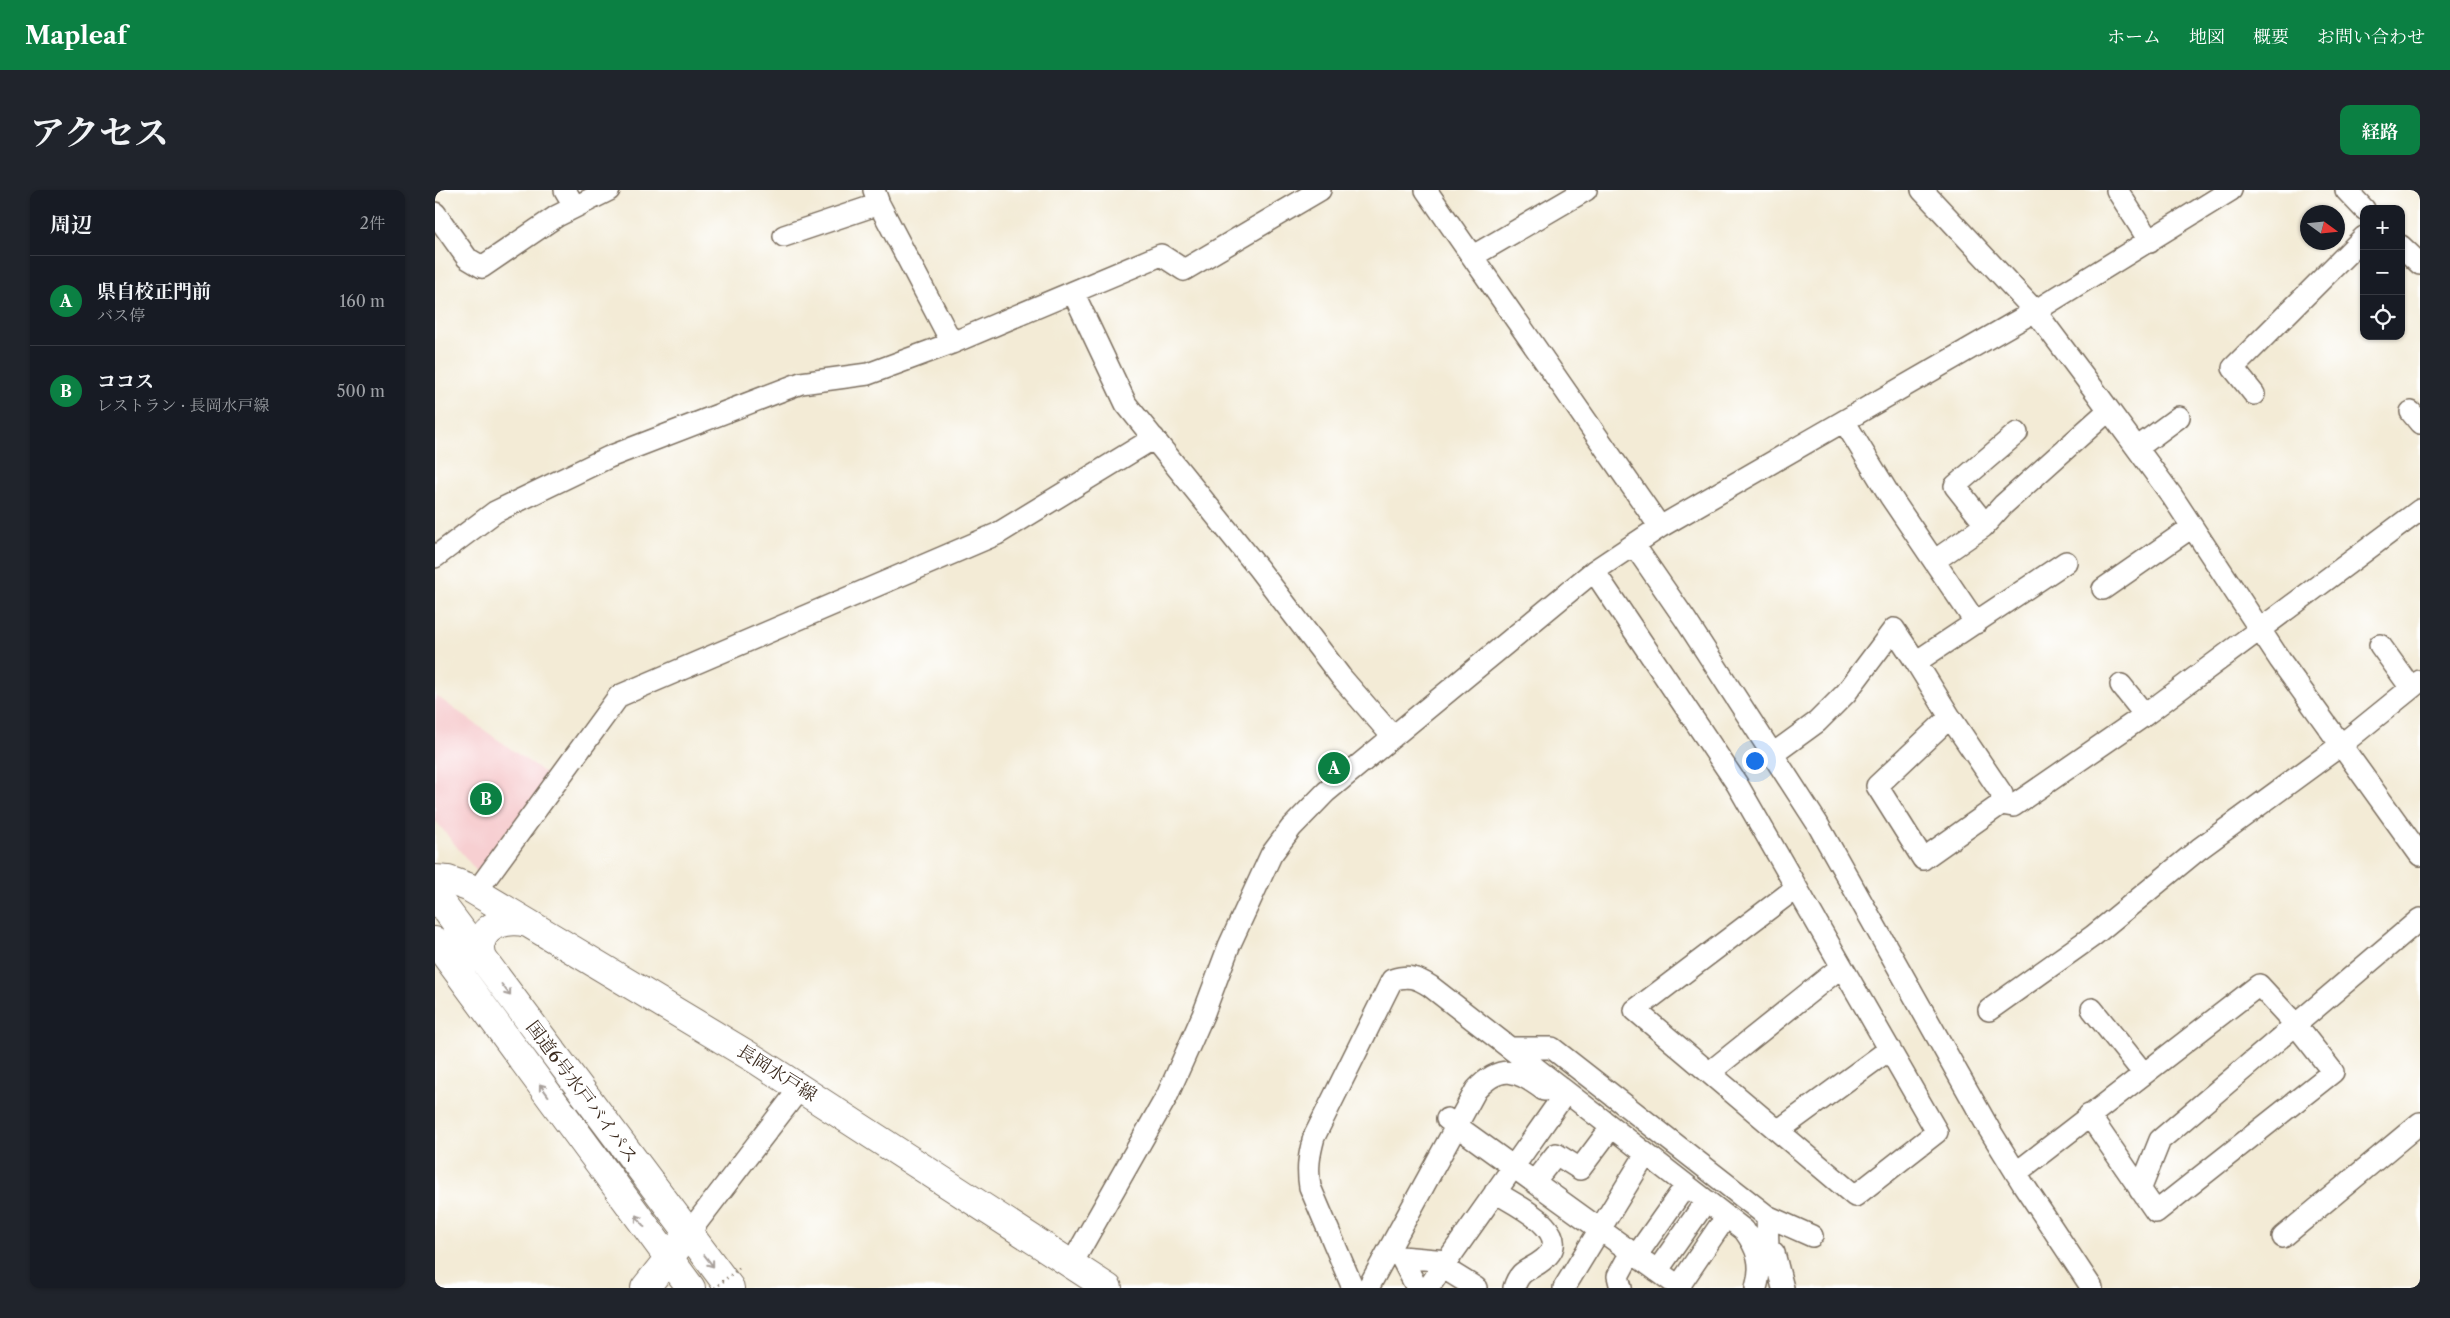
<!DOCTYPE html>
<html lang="ja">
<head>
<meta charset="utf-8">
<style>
	body { margin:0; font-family:"Libre Caslon Text","Noto Serif JP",serif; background:#20242c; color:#f1f3f6 }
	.controls { position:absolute; right:15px; top:15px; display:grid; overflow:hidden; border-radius:10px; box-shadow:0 1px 4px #0004 }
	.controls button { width:45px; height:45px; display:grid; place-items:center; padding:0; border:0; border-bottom:1px solid #363941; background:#171b24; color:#f1f3f6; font:25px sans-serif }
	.compass { position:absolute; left:1865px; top:15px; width:45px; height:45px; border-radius:50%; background:#171b24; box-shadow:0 1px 4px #0004; rotate:105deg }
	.you { position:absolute; left:1319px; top:570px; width:18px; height:18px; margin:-12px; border:4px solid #fff; border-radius:50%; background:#1a73e8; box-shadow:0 0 0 8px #1a73e833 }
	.badge { display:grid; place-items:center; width:32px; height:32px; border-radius:50%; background:#0b8043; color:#fff; font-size:16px; font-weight:700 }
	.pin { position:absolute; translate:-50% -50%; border:2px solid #fff; box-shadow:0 1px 5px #0006 }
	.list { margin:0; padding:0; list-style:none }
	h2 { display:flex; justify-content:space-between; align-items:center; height:65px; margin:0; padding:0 20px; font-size:21px }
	h2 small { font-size:16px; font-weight:400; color:#9ea1a6 }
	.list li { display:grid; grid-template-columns:32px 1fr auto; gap:15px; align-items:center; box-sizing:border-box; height:90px; padding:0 20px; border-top:1px solid #363941 }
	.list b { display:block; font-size:19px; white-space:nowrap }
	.list p { margin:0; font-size:16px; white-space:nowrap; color:#9ea1a6 }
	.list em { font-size:16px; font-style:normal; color:#9ea1a6 }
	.icon { flex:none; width:28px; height:28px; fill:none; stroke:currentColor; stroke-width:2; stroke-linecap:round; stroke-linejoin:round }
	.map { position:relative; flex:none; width:1985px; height:1098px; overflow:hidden; border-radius:10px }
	header { display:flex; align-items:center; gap:30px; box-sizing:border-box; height:70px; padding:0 25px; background:#0b8043; color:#fff }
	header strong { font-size:24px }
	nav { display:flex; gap:28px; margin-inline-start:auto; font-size:18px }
	.intro { display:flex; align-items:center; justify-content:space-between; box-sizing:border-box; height:120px; padding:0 30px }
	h1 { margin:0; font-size:35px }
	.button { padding:12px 22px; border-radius:10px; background:#0b8043; color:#fff; font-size:18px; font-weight:700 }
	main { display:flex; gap:30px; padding:0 30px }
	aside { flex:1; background:#171b24; border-radius:10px; box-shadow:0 1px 4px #0004 }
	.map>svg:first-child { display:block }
	.built { fill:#f7cfd1 }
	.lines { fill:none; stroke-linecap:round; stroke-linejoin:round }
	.minor-casing { stroke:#7b6e5e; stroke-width:24 }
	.major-casing { stroke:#7b6e5e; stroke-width:30 }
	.highway-casing { stroke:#7b6e5e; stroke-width:30 }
	.minor { stroke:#fff; stroke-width:21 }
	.major { stroke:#fff; stroke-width:28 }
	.highway { stroke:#fff; stroke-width:28 }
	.path-bridge { stroke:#7b6e5e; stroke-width:3; stroke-dasharray:1 4; stroke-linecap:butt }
	.oneway { stroke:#a79f9a }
	.labels { text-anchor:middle; stroke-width:4.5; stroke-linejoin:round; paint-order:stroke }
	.street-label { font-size:18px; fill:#3b2a1e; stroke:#fff }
</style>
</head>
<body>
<header>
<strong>Mapleaf</strong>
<nav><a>ホーム</a><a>地図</a><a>概要</a><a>お問い合わせ</a></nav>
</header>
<div class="intro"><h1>アクセス</h1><a class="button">経路</a></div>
<main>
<aside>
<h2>周辺<small>2件</small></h2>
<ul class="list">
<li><span class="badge">A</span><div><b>県自校正門前</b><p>バス停</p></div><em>160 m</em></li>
<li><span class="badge">B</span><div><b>ココス</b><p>レストラン · 長岡水戸線</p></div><em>500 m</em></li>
</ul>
</aside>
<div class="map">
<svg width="1985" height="1098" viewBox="0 0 1985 1098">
	<rect width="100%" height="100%" fill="#fff"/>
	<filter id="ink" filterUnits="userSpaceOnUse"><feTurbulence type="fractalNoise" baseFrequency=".02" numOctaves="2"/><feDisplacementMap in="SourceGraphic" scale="10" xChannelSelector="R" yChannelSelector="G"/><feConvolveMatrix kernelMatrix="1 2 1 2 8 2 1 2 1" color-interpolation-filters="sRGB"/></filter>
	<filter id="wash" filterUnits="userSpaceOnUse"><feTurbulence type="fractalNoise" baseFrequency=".0096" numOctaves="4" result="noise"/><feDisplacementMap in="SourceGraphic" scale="20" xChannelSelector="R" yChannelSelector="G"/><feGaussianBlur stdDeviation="1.12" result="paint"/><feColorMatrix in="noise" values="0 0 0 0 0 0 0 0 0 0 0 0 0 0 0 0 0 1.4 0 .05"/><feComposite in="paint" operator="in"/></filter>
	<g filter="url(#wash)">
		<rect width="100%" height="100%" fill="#f3ebd6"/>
		<path class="built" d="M0,505l118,84 -75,94 -43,-53z"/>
	</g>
	<g filter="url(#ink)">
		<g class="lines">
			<defs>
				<path id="minor" d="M130,0l10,17
					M439,0l5,14 73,139
					M991,0l234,337
					M1487,0l113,121 60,80 77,105 108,164 140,195
					M1682,0l33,52
					M1911,0l18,19
					M0,23l32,45 15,9 75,-51 52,-26
					M349,46l95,-32
					M1966,56l19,18
					M1038,66l113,-66
					M638,102l53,112 132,164 83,109 52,60
					M1819,204l-21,-26 131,-131
					M1976,222l9,11
					M1409,231l46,75 86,127
					M1702,258l42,-31
					M1550,334l-30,-38 62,-53
					M1199,355l51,74 132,204 172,306 34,55 69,104
					M0,367l60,-45 114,-55 192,-74 67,-9 84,-31 209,-88 23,15 136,-80
					M1499,371l49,-34 20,-22 106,-95
					M1159,381l143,213 200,348 -82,64 -220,-186 161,-122
					M1668,399l89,-62
					M1945,455l31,43
					M1481,472l34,55
					M1686,495l24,30
					M1338,564l44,-32 29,-29 48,-64 22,33 150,-100
					M1566,614l1,-10 -52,-77 -73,69 46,73 78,-55 12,2 132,-91 275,-205
					M41,702l143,-196 378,-162 157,-96
					M1657,819l52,65
					M1554,820l104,-74 106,-87 142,-104 79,-64
					M1075,858h42l215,168 1,31
					M1275,882l131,-105
					M1012,929l234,169
					M1344,940l111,-81
					M1581,983l243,-188 36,39 38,48 -177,140 -67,-97
					M1099,992l22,-28 24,15 24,-32
					M1705,1000l20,-50 260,-221
					M1060,1002c19,12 83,41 48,68 -13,11 -23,8 -29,28
					M1332,1026l45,20
					M253,1044l112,-146
					M1848,1047l137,-114
					M1321,1048l18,15 9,35
					M1201,1066l43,-61
					M636,1075l96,-169 36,-81 26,-69 42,-91 20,-27 35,-36 268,-221 66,-44 375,-216 196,-121
					M1007,1077l34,21
					M1222,1081l42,-60
					M1244,1096l40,-59
					M918,1098l-43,-101c-3,-18 -1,-32 4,-50l78,-157c16,-5 24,-3 38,6l314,244c14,19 19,34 12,58
					M933,1098l108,-198c25,-27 41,-20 68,0
					M982,1098l-16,-31 46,4
					M993,1098l138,-196
					M1129,1098l82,-134
					M1186,1098l-3,-12 13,-24"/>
				<path id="major" d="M0,689l13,1 20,7 290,174 350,227
					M47,769c0,-5 -2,-12 -1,-16 4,-21 30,-24 46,-20
					M210,1098l43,-54"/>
				<path id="highway" d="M0,705l295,393
					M0,751l256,347"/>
			</defs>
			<use href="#minor" class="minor-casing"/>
			<use href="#major" class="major-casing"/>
			<use href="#highway" class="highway-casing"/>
			<use href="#minor" class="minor"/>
			<use href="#major" class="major"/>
			<use href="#highway" class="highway"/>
			<path class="path-bridge" d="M280,1098l24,-20"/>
		</g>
		<defs><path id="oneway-shaft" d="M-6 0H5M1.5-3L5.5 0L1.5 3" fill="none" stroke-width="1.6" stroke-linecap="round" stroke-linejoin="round" transform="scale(1.25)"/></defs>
		<g class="oneway">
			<use href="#oneway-shaft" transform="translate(71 800) rotate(53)"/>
			<use href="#oneway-shaft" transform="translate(109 900) rotate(-126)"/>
			<use href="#oneway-shaft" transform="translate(205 1031) rotate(-126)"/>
			<use href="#oneway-shaft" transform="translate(274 1071) rotate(52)"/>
		</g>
	</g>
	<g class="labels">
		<g class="street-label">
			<text transform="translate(342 883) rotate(32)" y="6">長岡水戸線</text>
			<text transform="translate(147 902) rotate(53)" y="6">国道6号水戸バイパス</text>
		</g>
	</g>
</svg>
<div class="controls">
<button>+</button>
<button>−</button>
<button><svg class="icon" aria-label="locate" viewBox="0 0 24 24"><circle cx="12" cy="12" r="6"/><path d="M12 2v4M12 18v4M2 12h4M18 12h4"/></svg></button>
</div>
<svg class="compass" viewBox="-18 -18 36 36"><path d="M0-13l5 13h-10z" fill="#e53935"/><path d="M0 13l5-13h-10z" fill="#9ea1a6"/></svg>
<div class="you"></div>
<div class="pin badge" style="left:899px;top:578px">A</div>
<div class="pin badge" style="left:51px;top:609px">B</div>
</div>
</main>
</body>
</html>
